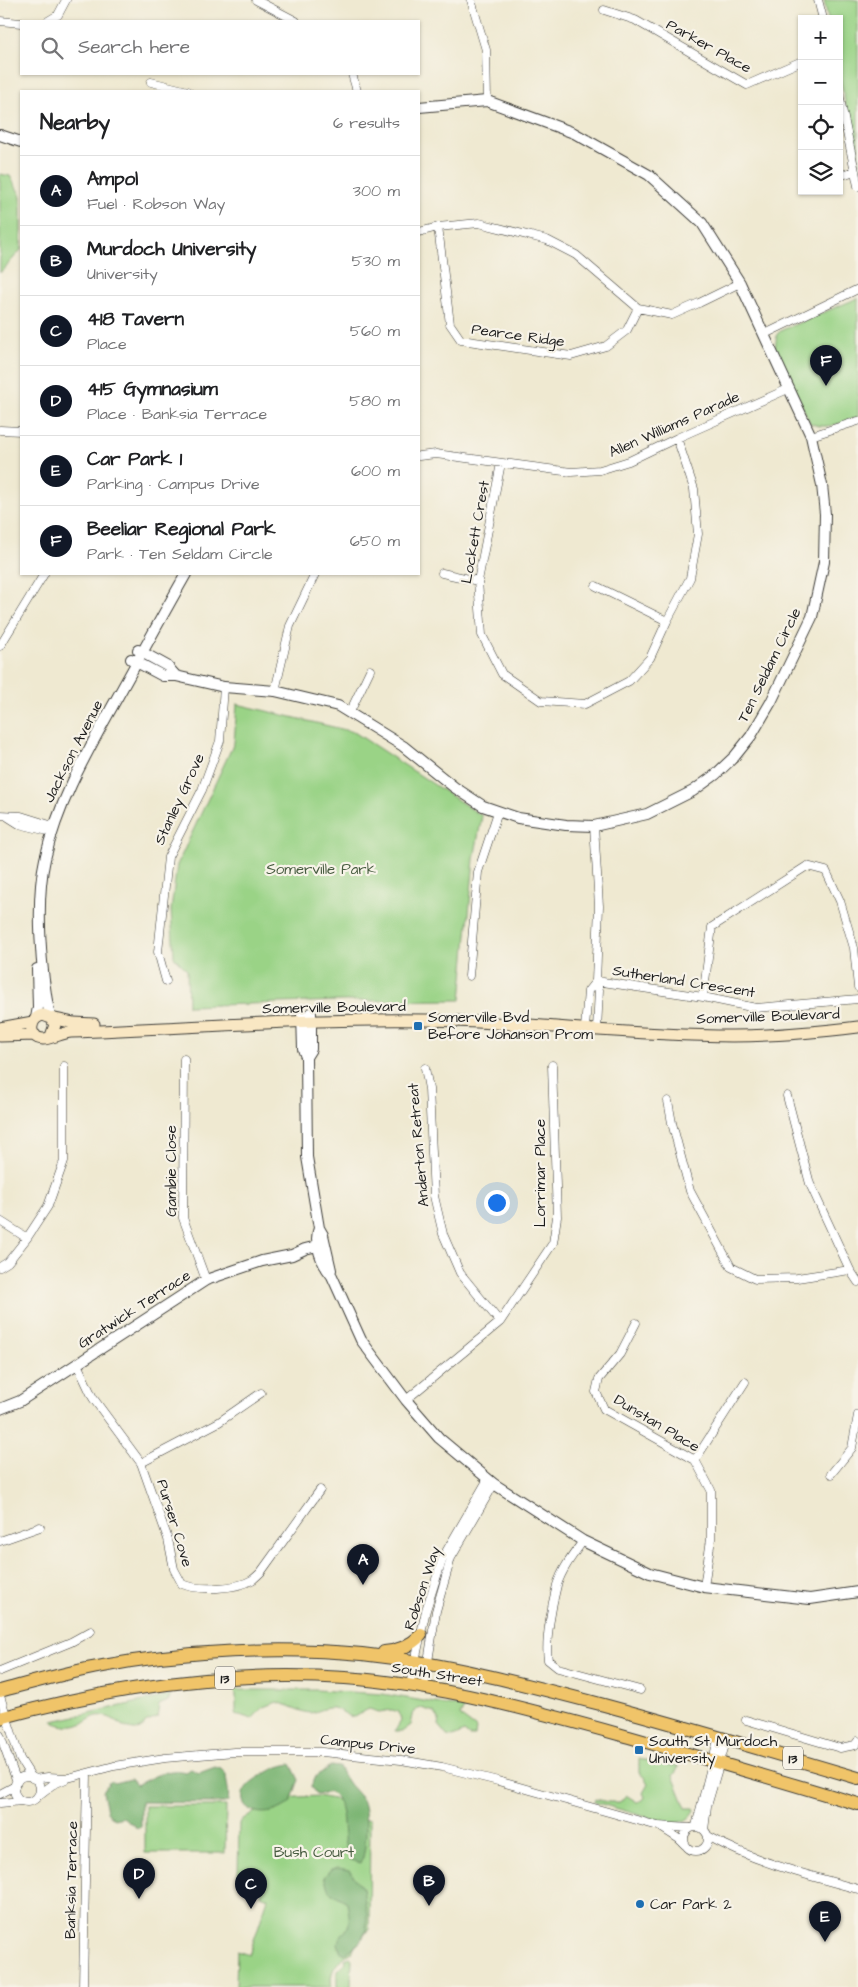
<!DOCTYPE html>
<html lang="en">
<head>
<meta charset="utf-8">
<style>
	body { margin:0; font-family:"Architects Daughter",sans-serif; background:#f6f6f6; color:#202124 }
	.controls { position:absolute; right:15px; top:15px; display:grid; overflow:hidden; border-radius:0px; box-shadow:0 1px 4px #0004 }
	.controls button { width:45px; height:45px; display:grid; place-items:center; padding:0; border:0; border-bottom:1px solid #e0e0e0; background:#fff; color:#202124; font:25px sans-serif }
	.you { position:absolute; left:496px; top:1202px; width:18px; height:18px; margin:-12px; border:4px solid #fff; border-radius:50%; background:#1a73e8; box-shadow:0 0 0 8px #1a73e833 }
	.badge { display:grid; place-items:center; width:32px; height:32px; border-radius:50%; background:#111827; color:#fff; font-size:16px; font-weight:700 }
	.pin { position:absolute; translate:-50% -41px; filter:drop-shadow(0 1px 2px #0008) }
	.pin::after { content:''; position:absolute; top:26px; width:18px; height:15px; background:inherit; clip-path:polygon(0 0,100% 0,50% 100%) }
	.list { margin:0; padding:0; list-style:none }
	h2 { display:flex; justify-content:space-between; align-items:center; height:65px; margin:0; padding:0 20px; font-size:21px }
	h2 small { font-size:16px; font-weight:400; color:#757577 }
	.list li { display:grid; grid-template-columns:32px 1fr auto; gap:15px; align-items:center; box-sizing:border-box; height:70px; padding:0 20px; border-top:1px solid #e0e0e0 }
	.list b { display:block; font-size:19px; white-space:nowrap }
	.list p { margin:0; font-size:16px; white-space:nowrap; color:#757577 }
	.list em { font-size:16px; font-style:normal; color:#757577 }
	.icon { flex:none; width:28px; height:28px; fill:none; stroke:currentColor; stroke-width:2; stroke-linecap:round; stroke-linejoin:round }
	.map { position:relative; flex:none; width:858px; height:1987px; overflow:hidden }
	.search { position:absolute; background:#fff; box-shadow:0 1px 4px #0004; left:20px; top:20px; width:400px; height:55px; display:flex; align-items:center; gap:12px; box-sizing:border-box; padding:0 18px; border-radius:0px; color:#757577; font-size:19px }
	.panel { position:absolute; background:#fff; box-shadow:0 1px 4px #0004; left:20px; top:90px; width:400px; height:485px; border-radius:0px }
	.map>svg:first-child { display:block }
	.green { fill:#9ad386; stroke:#5b7851 }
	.forest { fill:#7bb573; stroke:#4c6848 }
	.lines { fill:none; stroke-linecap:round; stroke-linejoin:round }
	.minor-casing { stroke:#3c3b37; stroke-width:9 }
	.tertiary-casing { stroke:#3c3b37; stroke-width:12 }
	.secondary-casing { stroke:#3c3b37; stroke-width:13 }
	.trunk-casing { stroke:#3c3b37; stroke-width:14 }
	.minor { stroke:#fff; stroke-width:8 }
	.tertiary { stroke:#fff; stroke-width:10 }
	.secondary { stroke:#f9e7c3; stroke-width:11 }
	.trunk { stroke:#f0c469; stroke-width:12 }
	.poi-dot { fill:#1f6fb2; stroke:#f7f3e8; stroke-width:2 }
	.labels { text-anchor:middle; stroke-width:4.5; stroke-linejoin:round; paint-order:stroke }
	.shield { fill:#f7f3e8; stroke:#5e5c59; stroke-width:1 }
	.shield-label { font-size:14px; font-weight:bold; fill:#1c1c1c }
	.street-label { font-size:15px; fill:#1c1c1c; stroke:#f7f3e8 }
	.park-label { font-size:15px; fill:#485c41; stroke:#f7f3e8 }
	.poi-label { font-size:15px; fill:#1c1c1c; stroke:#f7f3e8; text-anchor:start }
</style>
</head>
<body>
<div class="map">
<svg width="858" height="1987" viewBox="0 0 858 1987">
	<rect width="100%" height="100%" fill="#f7f3e8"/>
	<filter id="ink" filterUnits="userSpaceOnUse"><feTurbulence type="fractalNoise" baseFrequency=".02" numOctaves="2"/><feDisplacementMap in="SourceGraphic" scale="10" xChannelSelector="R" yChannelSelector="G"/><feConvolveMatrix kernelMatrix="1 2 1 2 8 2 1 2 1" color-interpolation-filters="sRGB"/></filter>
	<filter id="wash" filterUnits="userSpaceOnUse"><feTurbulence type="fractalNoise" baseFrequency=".0096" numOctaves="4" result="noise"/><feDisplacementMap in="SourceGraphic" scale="20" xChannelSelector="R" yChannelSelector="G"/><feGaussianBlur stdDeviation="1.12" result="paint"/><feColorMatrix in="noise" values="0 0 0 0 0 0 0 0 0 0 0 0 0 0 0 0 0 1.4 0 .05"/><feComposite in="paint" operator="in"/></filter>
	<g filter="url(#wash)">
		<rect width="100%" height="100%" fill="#efe9d1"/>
		<path class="green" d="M824,0h34v164l-19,-91v-54h-11z
			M0,174l10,2 11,20v54l-21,23z
			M858,298v119c-16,5 -32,14 -48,6l-35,-75 2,-14 5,-4z
			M237,704l117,28 128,84 -8,43 -13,141 -121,1 -152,5 -1,-36 -13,-13 -3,-47 6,-45 57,-122z
			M232,1690h84l67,4 81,14 -4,8 16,12 -1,8h-6l-5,-4 -11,5 -6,-1 -9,-11 1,-6 -5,-7 -13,-4 -7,3 -3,14 -8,6h-8l6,-10 -2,-9 -7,-2 -13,2 -10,-3c-5,2 -10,6 -14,8 -6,1 -15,-8 -22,-9 -8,-1 -15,4 -23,5 -6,0 -25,-9 -33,-11l-15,6 -10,11 -16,-5v-20z
			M171,1695l-3,6 -9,4 -2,13 -12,5 -3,6c-19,5 -22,-11 -39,-13 -9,-2 -14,5 -22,8 -8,4 -18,2 -27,-1l-1,-2z
			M639,1759l40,8 -6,9 13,32h8l1,2c-7,13 -17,14 -31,12l-70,-20 1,-3 14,3h11l6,-7 11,7 6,-2 2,-3 -2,-4 5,-9 -3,-6 -6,-5z
			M318,1796l20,4 28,19h4l-1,109 -9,14 -7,7v2c-14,9 -25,18 -21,36h-96l1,-36 12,4 19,-57 -7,-3 4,-17 -27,-1 1,-54 26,-18 15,-7z
			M145,1806h81l-1,47h-80z
			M350,1957l2,2 -1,28h-14v-16l9,-9 -1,-3z"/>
		<path class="forest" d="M291,1764l8,16c-3,6 -5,15 -8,21 -2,4 -6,5 -9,7 -31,16 -58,-11 -23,-31 13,-7 17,-11 32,-13z
			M330,1766l9,1c3,5 5,10 8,14 4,7 11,11 15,19 6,12 5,50 -1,63l-10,-3c-14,-19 0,-52 -21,-68l-14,2 -5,-7 3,-9z
			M215,1767l6,2 5,5c0,10 4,17 2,27l-4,2 -83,-1v25l-4,1 -14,-11 -9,2 -7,-8 -4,-20 7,-10 5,2 16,-4 5,6c15,-7 32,-18 49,-13l6,-3 8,4z
			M338,1868l11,2 14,19 4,25 -1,17 -6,11 -15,12 -5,-3 -2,-8 2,-7c13,-9 9,-20 7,-34l-18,-11 -5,-14 7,-8z"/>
	</g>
	<g filter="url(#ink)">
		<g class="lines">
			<defs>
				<path id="minor" d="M256,0l40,21
					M471,0l15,50 1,51
					M818,0l5,19
					M604,10l31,10 112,65 55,-24
					M0,21l21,2
					M48,21l10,-6 8,-15
					M352,74l5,17
					M151,82l37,9
					M839,94l19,92
					M839,176l16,-5
					M438,227l12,97 11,16 110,16 35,-10 21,-16 11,-22
					M419,232l19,-5 41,-4 68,17 29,15 62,53 34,7 27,-12 41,-20
					M765,334l93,-45
					M0,430l21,1
					M811,436l47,-15
					M419,456l17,-2 135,18 29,-2 29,-9 48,-23 111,-49
					M501,463l-23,118 4,54 20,39 39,27 44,3 44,-23 21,-23 17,-37 23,-43 8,-44 -4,-45 -17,-51
					M442,573l36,8
					M596,586l71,35
					M0,646l44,-72
					M275,691l15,-65 25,-52
					M350,712l20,-42
					M0,815l21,1 32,10
					M8,817l11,7 33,8
					M594,826l5,80 -3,75 3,9 -2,39
					M469,976l9,-104 20,-60
					M166,981l-8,-29 10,-95 34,-67 18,-49 4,-54
					M596,981l107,16 53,11 102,-9
					M703,997l9,-70 95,-61 19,5 14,30 14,47 4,39
					M585,1028l3,-37 8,-10
					M184,1059l-1,159 23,62
					M425,1068l4,21 5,107 9,38 17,39 40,49
					M787,1096l23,88 40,86 8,12
					M668,1101l4,22 18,68 41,76 24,12 42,-1 53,-8
					M0,1221l27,17
					M0,1267l8,-5 19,-24 21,-32 16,-45v-95
					M636,1323l-16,31 -21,25 -3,13 8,17 91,51 16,30v49l-7,48
					M77,1364l16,34 48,65 27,76 6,30 8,15c16,7 55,5 70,-4 3,-2 6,-5 9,-8l59,-82
					M406,1400l94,-78 53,-79 4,-26 -5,-152
					M695,1460l50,-78
					M141,1463l78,-41 42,-29
					M831,1474l21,-26 6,-33
					M0,1541l40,-14
					M583,1541c-10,14 -21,28 -26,44 -5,19 -12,56 -9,75l10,8 82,22
					M0,1671l71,-29 20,-11
					M410,1685l16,-75 17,-53 45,-78
					M424,1687l12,-76 15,-53 43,-74
					M0,1696l20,63 12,19
					M746,1720l94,28 15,-3 3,-4
					M0,1735l17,47
					M14 1789a13 13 0 1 1 26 0a13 13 0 1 1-26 0Z
					M34,1779l14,-2 18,1
					M0,1794l15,-8
					M39,1795l13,-10 16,-7 46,-12 51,-8 69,-6h88l79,8 41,7 56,14 160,45 32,2
					M0,1803l22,-2
					M696,1826l23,-90
					M684 1839a12 12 0 1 1 24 0a12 12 0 1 1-24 0Z
					M662,1828l17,11 6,6
					M704,1830l3,-24 20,-68
					M708,1836c46,26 99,39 150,53
					M83,1987l4,-213"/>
				<path id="tertiary" d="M0,135l21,7
					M138,650l29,16 9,10
					M131,659l32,17h13l48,11 51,4 63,15 65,40 51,41 29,19 35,12 48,7 28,1 53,-12 46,-23 22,-16 20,-19 16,-20 20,-34 41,-85 12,-55 1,-48 -3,-29 -11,-49 -71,-153 -38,-60 -53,-48 -75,-42 -87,-32 -68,6
					M302,1014l1,35 3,8 1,100 12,71 4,7 8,35
					M50,1017c-9,-44 -15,-114 -5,-158 13,-56 40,-103 67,-152 25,-45 49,-89 74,-133
					M36,1018l2,-11 -1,-38
					M306,1057l5,-8v-36
					M319,1228c-6,15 3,36 13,48l29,64 45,60 33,38 55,46 89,57 67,32 54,14 106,12 48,-7
					M0,1409l20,-8 186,-121 56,-19 30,-6 13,-6 20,-5"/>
				<path id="secondary" d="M51,1018l23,5 20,1
					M0,1028l33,-6
					M0,1036l35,-1
					M51,1036l4,-11 -4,-7 -8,-3c-14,3 -16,23 0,24 7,0 19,-6 28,-7 118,-4 237,-14 356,-12 102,2 203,16 305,16 42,0 84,-4 126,-9"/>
				<path id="trunk" d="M384,1652c15,-1 26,-6 37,-17
					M0,1691c34,-9 68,-19 103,-25 78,-15 179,-20 259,-12 82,9 162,30 242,51 85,23 170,48 254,73
					M0,1718c113,-31 227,-48 345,-40 98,7 190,33 284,59 77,22 153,44 229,67"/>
			</defs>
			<use href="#minor" class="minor-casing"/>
			<use href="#tertiary" class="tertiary-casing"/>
			<use href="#secondary" class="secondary-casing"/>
			<use href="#trunk" class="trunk-casing"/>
			<use href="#minor" class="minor"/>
			<use href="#tertiary" class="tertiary"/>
			<use href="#secondary" class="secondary"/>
			<use href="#trunk" class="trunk"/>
		</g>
	</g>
	<g class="poi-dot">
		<rect x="413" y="1021" width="10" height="10" rx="2.5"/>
		<rect x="634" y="1745" width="10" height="10" rx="2.5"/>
		<circle cx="640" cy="1904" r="5"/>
	</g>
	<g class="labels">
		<g class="shield">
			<rect x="215" y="1666.5" width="20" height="23" rx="4"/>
			<rect x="783" y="1746.5" width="20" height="23" rx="4"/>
		</g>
		<g class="shield-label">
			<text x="225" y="1683">13</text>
			<text x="793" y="1763">13</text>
		</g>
		<g class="street-label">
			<text transform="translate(709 46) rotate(29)" y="5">Parker Place</text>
			<text transform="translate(518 335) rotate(8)" y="5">Pearce Ridge</text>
			<text transform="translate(674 424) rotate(-24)" y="5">Allen Williams Parade</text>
			<text transform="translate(475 532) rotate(-80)" y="5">Lockett Crest</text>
			<text transform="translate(769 665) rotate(-64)" y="5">Ten Seldam Circle</text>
			<text transform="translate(73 751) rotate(-63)" y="5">Jackson Avenue</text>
			<text transform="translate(179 799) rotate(-65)" y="5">Stanley Grove</text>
			<text transform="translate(684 981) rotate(9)" y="5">Sutherland Crescent</text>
			<text transform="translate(334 1007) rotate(-1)" y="5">Somerville Boulevard</text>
			<text transform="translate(768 1016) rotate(-2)" y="5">Somerville Boulevard</text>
			<text transform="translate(418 1145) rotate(-95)" y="5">Anderton Retreat</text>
			<text transform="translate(171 1171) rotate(-90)" y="5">Gambie Close</text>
			<text transform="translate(540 1173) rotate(-90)" y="5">Lorrimar Place</text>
			<text transform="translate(134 1309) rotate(-33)" y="5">Gratwick Terrace</text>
			<text transform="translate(657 1423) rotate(31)" y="5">Dunstan Place</text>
			<text transform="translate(175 1523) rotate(73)" y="5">Purser Cove</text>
			<text transform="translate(422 1588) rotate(-72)" y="5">Robson Way</text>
			<text transform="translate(437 1674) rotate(9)" y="5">South Street</text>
			<text transform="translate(368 1744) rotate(6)" y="5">Campus Drive</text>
			<text transform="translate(71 1880) rotate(-89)" y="5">Banksia Terrace</text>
		</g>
		<g class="park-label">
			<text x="321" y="874">Somerville Park</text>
			<text x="314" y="1857">Bush Court</text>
		</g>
		<g class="poi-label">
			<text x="428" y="1022">Somerville Bvd<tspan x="428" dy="17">Before Johanson Prom</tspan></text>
			<text x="649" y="1746">South St Murdoch<tspan x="649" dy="17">University</tspan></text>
			<text x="650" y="1909">Car Park 2</text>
		</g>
	</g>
</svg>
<div class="controls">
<button>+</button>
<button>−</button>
<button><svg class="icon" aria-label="locate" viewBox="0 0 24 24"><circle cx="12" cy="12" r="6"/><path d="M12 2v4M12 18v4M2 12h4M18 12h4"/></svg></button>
<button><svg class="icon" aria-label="layers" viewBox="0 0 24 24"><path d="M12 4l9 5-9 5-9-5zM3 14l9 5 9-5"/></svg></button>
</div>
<div class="you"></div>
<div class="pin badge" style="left:363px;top:1585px">A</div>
<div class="pin badge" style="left:429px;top:1906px">B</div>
<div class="pin badge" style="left:251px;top:1909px">C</div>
<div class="pin badge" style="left:139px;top:1899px">D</div>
<div class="pin badge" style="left:825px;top:1942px">E</div>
<div class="pin badge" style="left:826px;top:386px">F</div>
<div class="search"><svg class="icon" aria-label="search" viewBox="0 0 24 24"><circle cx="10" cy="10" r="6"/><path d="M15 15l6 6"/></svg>Search here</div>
<section class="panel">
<h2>Nearby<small>6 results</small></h2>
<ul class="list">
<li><span class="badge">A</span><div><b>Ampol</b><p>Fuel · Robson Way</p></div><em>300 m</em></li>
<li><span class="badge">B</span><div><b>Murdoch University</b><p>University</p></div><em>530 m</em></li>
<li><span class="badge">C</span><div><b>418 Tavern</b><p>Place</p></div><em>560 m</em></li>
<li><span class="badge">D</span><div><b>415 Gymnasium</b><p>Place · Banksia Terrace</p></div><em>580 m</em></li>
<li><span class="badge">E</span><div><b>Car Park 1</b><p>Parking · Campus Drive</p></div><em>600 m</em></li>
<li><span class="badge">F</span><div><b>Beeliar Regional Park</b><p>Park · Ten Seldam Circle</p></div><em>650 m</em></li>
</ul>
</section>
</div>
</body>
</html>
